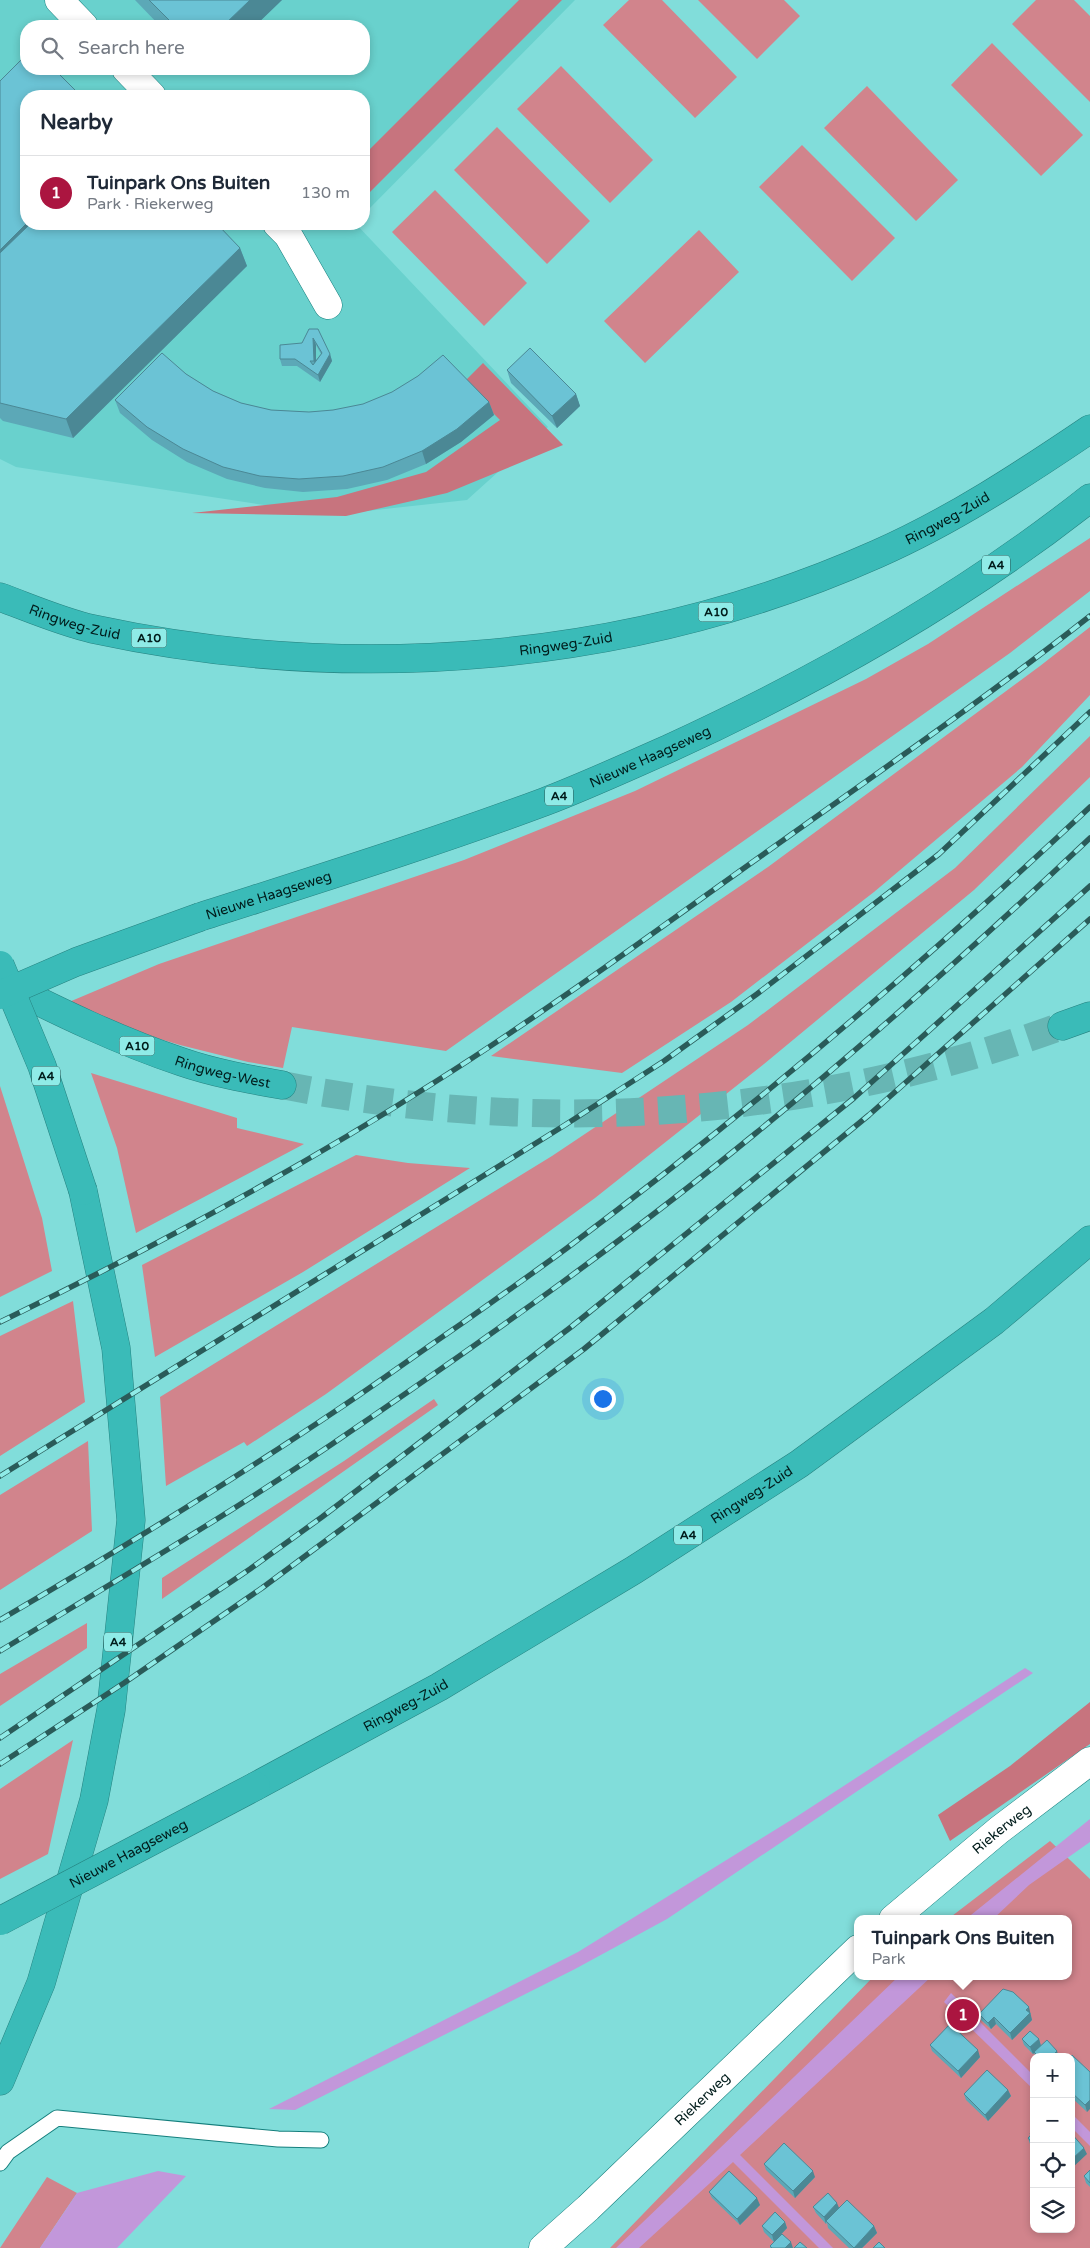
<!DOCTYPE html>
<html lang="en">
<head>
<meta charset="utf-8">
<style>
	body { margin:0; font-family:"Varela Round",sans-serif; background:#f2f2f3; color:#1f2937 }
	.controls { position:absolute; right:15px; bottom:15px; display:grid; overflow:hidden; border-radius:10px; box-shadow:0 2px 8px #0003 }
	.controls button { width:45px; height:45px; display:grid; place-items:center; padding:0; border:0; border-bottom:1px solid #e0e1e3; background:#fff; color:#1f2937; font:25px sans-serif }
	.you { position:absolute; left:602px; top:1398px; width:18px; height:18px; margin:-12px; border:4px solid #fff; border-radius:50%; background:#1a73e8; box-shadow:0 0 0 8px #1a73e833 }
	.badge { display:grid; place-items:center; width:32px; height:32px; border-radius:50%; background:#ab1540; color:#fff; font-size:16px; font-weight:700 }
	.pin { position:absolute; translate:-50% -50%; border:2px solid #fff; box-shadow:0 1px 5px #0006 }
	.popup { position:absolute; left:854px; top:1915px; width:218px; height:65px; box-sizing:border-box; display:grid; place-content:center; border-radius:10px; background:#fff; filter:drop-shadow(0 1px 4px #0005); font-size:16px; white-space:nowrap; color:#747a83 }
	.popup b { font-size:19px; color:#1f2937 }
	.popup::after { content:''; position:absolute; left:50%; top:100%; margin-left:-10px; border:10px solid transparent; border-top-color:#fff }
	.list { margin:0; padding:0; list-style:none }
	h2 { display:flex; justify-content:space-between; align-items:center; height:65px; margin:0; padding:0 20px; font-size:21px }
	h2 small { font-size:16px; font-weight:400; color:#747a83 }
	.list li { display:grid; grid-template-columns:32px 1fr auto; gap:15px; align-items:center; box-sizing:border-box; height:75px; padding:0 20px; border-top:1px solid #e0e1e3 }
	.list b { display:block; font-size:19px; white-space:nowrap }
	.list p { margin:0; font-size:16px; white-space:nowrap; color:#747a83 }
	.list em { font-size:16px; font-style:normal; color:#747a83 }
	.icon { flex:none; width:28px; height:28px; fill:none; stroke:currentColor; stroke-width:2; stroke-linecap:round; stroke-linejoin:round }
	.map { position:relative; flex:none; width:1090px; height:2248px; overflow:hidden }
	.search { position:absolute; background:#fff; box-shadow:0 2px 8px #0003; left:20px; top:20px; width:350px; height:55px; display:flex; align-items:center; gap:12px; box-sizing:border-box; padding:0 18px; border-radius:20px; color:#747a83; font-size:19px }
	.panel { position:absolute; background:#fff; box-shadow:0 2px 8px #0003; left:20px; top:90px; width:350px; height:140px; border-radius:20px }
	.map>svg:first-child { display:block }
	.built { fill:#69d1cd; fill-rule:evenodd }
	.green { fill:#d1848c; fill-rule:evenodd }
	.forest { fill:#c7747e }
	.water { fill:#c297da }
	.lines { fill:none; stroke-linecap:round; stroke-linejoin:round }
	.highway-tunnel { stroke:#67b6b4; stroke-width:28; stroke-dasharray:28 14; stroke-linecap:butt }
	.lane-casing { stroke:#157f7d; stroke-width:17 }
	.street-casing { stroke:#157f7d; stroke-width:29 }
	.highway-casing { stroke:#268381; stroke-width:29 }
	.lane { stroke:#fff; stroke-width:15 }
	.street { stroke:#fff; stroke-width:28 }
	.highway { stroke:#3abbb8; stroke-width:28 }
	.rail-casing { stroke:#2a5b59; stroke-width:5.5 }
	.rail { stroke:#8febe7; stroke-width:4; stroke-dasharray:11; stroke-linecap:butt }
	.highway-bridge-casing { stroke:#268381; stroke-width:29; stroke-linecap:butt }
	.highway-bridge { stroke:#3abbb8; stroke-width:28 }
	.wall { fill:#5ca8b7; fill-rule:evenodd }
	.shaded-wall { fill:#4b8895 }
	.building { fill:#6bc3d5; stroke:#4b8895; fill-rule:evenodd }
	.labels { text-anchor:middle; stroke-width:5; stroke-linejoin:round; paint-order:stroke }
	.shield { fill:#8febe7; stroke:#2b5a58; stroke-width:1 }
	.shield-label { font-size:12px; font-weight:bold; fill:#001c1b }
	.street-label { font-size:14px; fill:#001c1b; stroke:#8febe7 }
</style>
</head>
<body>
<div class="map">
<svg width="1090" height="2248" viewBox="0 0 1090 2248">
	<rect width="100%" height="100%" fill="#81ddda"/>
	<path class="built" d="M0,0h575l-211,214v-118h-338v128h330l192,203 -81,73 -137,15 -314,-48 -16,-8zM26,26h338v43h-338z"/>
	<path class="green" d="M629,0h33l75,77 -42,41 -92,-93z
		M698,0h86l16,16 -43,43z
		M1036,0h38l16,16v86l-78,-78z
		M992,43l91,92 -42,41 -90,-91z
		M561,66l92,94 -43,43 -93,-94z
		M867,86l91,94 -42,41 -92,-93z
		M497,127l93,94 -43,43 -93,-94z
		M802,145l93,93 -43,43 -93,-94z
		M435,190l92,93 -43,43 -92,-94z
		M699,230l40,42 -94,91 -41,-42z
		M1090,538v53l-80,62 -564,398 -154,-24 -9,41 -35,-6 -68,-17 -70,-21 -41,-22 90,-38 305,-104 171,-69 231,-112 62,-35z
		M1090,627v68l-68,72 -148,125 -143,110 -109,71 -131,-17 277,-189 272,-201z
		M1090,736v41l-116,113 -210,174 -169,134 -269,196 -79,52 -3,-4 -78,44 -6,-89 392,-241 196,-131 207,-157z
		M91,1073l146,45v10l67,16 -168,89 -19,-85z
		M0,1086l42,132 10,53 -52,26z
		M356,1155l52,8 62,5 -167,104 -148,85 -13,-92z
		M73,1301l12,101 -85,54v-120z
		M434,1399l4,6 -276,194v-21l182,-117z
		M88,1441l4,90 -92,59v-95z
		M87,1623v25l-87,58v-32z
		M73,1740l-25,114 -48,25v-90z
		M1050,1841l40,38v369h-480l264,-272h194v-57h-120zM1034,2057h37v172h-37z
		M47,2177l30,16 -37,55h-40z"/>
	<path class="forest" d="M519,0h43l-198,198v-43z
		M483,363l80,82 -116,48 -101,23 -154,-3 145,-16 89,-25 74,-52 -37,-37z
		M1090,1702v42l-140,97 -12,-26 72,-49z"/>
	<path class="water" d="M1025,1668l8,5 -366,246 -92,50 -280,141 -26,-1 309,-157 218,-135z
		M1090,1819v23l-61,43 -36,34h-27z
		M899,1976h33l-192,179 93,93h-14l-86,-86 -94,86h-23z
		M951,1993l83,83v14l-90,-88z
		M1071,2113l19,19v14l-19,-19z
		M158,2171l28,5 -69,72h-77l37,-55z"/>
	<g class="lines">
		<path class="highway-tunnel" d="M282,1085c264,52 528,33 780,-59"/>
		<defs>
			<path id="lane" d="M0,2163l8,-11 49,-34 221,21 43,1"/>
			<g id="street">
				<path d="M59,0l25,26"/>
				<path d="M126,69l26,27"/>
				<path d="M277,224l11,11 40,70"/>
				<path id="s1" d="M893,1919l106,-89 91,-69"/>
				<path id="s2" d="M543,2248l45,-40 270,-259"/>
			</g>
			<g id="highway">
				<path id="s3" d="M0,597c30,11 62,25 93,32 260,56 539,34 784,-75 75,-33 145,-79 213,-125"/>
				<path id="s4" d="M200,917c115,-37 231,-73 344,-115 42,-16 83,-35 124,-53 146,-67 296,-151 422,-251"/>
				<path id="s5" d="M0,982c59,30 119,59 182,80 32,11 66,17 100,23"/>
				<path d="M1062,1026l28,-10"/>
				<path id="s6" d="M256,1786l183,-99 195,-117 165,-106 195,-143 96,-81"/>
				<path d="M0,2081l41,-98 53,-183 17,-90 20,-190 -15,-172 -33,-157"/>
			</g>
		</defs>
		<use href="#lane" class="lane-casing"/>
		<use href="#street" class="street-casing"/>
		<use href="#highway" class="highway-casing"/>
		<use href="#lane" class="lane"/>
		<use href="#street" class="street"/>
		<use href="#highway" class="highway"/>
		<defs>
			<path id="rail" d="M0,1322c149,-72 295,-151 435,-240 114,-72 223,-153 333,-231 108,-77 218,-153 322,-235
				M0,1476l565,-351 99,-64 93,-67 182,-140 151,-142
				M0,1620c114,-67 227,-136 337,-210 42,-28 83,-58 124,-86 35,-25 71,-50 106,-76 183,-137 357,-285 523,-441
				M0,1651c119,-72 240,-143 354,-222 137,-94 274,-191 402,-296 115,-94 226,-193 334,-295
				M0,1738l250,-169 72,-52 249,-190 283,-229 236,-212
				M0,1764l124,-81 138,-95 322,-239 285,-234 221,-196"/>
		</defs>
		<use href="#rail" class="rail-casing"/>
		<use href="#rail" class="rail"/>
		<defs>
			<g id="highway-bridge">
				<path d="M0,965l42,101 41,125"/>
				<path d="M0,995l76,-33 124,-45"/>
				<path id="s7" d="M0,1921l256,-135"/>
			</g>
		</defs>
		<use href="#highway-bridge" class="highway-bridge-casing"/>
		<use href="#highway-bridge" class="highway-bridge"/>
	</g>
	<path class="wall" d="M135,0h147l-27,26h-95z
		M0,81l26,15 214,152 7,18 -174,172 -70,-17 -3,-3z
		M309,329l21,25 2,7 -12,21 -23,-16h-15l-2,-7 22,-16zM316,345l5,9 -5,6z
		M507,370l69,24 4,12 -23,22 -46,-45z
		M186,374l27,17 28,12 30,7 38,2 180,-10 5,13 -33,27 -35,22 -39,16 -40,9 -44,3 -38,-4 -38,-9 -40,-17 -35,-22 -32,-27 -5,-13z
		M1031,2013l-1,2 2,5 -20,20 -16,-16 -5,5 -10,-9 -2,-6z
		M1022,2039h17l2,7 18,11h-23l-2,-4 -1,1 -9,-9z
		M930,2045l50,12 -19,21 -29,-27z
		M1071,2057l16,55 -16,-15z
		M1008,2090l3,6 -23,25 -22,-21 -2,-6z
		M1034,2130v19l-4,-5 -2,-6 2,-3v-2z
		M764,2164l51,13 -20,21 -29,-28z
		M1090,2170v17l-4,-4 -2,-7z
		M709,2192l51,13 -20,20 -28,-27z
		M813,2207l26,1 35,18 3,7 -15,15h-13l-21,-20 -1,-5 -1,1 -10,-11z
		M785,2222l2,6 -8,8 14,12h-23v-2l4,-4 -10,-10 -2,-6z"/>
	<path class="shaded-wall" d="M250,0h32l-27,26h-32z
		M205,69h7l-5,5z
		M26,224h26l-52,51v-25z
		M240,248l7,18 -174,172 -7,-19z
		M313,338l3,7v23l-2,-7z
		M330,354l2,7 -12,21 -2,-7z
		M576,394l4,12 -23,22 -5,-12z
		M489,402l5,13 -33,27 -35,22 -4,-13z
		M1029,2007l3,13 -20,20 -2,-7z
		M994,2017l2,7 -5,5 -3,-6z
		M1039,2039l2,7 -8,8 -3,-7z
		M978,2050l2,7 -19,21 -3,-7z
		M1057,2051l2,6h-8z
		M1008,2090l3,6 -23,25 -3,-6z
		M1090,2100v9l-3,3 -2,-7z
		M1084,2148l3,6 -16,15v-9z
		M813,2171l2,6 -20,21 -2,-7z
		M757,2198l3,7 -20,20 -3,-6z
		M837,2203l3,7 -14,11v3l-2,-7z
		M785,2222l2,6 -13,14 -2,-7z
		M874,2226l3,7 -15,15h-8z
		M791,2242l2,6h-8z"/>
	<path class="building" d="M149,0h101l-27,26h-48z
		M26,55v14h28l27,27h-55v128l-26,26v-169z
		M30,224h187l23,24 -174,171 -66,-16v-150z
		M309,329h9l12,25 -12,21 -23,-16h-15v-14l22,-2zM313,338l9,15 -9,12 -3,-4h4z
		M530,348l46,46 -24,22 -45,-46z
		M162,353l24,21 27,17 28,12 30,7 38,2 24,-2 30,-6 29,-12 26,-16 25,-21 46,47 -32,27 -35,22 -39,16 -40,9 -44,3 -39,-3 -37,-9 -40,-18 -36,-22 -32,-27z
		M1003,1989l10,3 16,15 -3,3 4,3 -20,20 -16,-16 -6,6 -9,-9z
		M950,2024l28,26 -20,21 -28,-26z
		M1030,2031l9,8 -9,8 -8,-8z
		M1047,2040l10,11 -6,6h-12l-5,-5z
		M1072,2055l18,17v28l-5,5 -14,-13v-35h-1z
		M987,2070l21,20 -23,25 -21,-21z
		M1034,2105v5l-3,-3z
		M1034,2130v15l-6,-7 3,-3 -1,-2z
		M1071,2133l13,15 -13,12z
		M784,2143l29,28 -20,20 -29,-27z
		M1090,2170v13l-6,-7z
		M729,2171l28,27 -20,21 -28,-27z
		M828,2193l9,10 -13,14 -11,-10z
		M847,2200l27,26 -20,22 -28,-27z
		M775,2212l10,10 -13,13 -10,-9z
		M782,2234l9,8 -6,6h-13l-2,-2z
		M800,2242l7,6h-13z
		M879,2242l6,6h-12z"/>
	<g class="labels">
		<g class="shield">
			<rect x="982" y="555.5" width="28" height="19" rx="4"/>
			<rect x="698.5" y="602.5" width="35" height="19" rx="4"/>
			<rect x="131.5" y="628.5" width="35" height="19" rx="4"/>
			<rect x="545" y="786.5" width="28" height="19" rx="4"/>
			<rect x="119.5" y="1036.5" width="35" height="19" rx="4"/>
			<rect x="32" y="1066.5" width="28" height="19" rx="4"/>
			<rect x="674" y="1525.5" width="28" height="19" rx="4"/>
			<rect x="104" y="1632.5" width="28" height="19" rx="4"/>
		</g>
		<g class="shield-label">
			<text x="996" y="569">A4</text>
			<text x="716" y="616">A10</text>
			<text x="149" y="642">A10</text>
			<text x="559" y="800">A4</text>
			<text x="137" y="1050">A10</text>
			<text x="46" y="1080">A4</text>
			<text x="688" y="1539">A4</text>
			<text x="118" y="1646">A4</text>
		</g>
		<g class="street-label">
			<text dy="5" stroke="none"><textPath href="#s3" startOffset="978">Ringweg-Zuid</textPath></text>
			<text dy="5" stroke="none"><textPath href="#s3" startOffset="79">Ringweg-Zuid</textPath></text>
			<text dy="5" stroke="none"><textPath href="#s3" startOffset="574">Ringweg-Zuid</textPath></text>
			<text dy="5" stroke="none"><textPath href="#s4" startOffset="478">Nieuwe Haagseweg</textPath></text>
			<text dy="5" stroke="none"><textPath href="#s4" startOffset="72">Nieuwe Haagseweg</textPath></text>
			<text dy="5" stroke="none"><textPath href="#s5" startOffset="241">Ringweg-West</textPath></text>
			<text dy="5" stroke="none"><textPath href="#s6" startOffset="575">Ringweg-Zuid</textPath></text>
			<text dy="5" stroke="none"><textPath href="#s6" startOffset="170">Ringweg-Zuid</textPath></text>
			<text dy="5" stroke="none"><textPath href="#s1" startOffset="141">Riekerweg</textPath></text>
			<text dy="5" stroke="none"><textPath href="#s7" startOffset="145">Nieuwe Haagseweg</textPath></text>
			<text dy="5" stroke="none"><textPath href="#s2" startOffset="218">Riekerweg</textPath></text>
		</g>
	</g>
</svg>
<div class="controls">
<button>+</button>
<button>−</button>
<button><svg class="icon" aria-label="locate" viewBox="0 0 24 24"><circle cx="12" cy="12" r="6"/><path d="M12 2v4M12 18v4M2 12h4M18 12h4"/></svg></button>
<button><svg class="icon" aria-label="layers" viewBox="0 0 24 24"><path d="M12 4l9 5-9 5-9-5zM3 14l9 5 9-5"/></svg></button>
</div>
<div class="you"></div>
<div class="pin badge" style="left:963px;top:2015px">1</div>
<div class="popup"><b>Tuinpark Ons Buiten</b>Park</div>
<div class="search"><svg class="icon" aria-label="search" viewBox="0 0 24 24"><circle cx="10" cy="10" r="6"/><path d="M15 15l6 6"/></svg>Search here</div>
<section class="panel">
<h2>Nearby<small></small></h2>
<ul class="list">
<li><span class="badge">1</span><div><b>Tuinpark Ons Buiten</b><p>Park · Riekerweg</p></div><em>130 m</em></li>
</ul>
</section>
</div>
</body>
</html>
